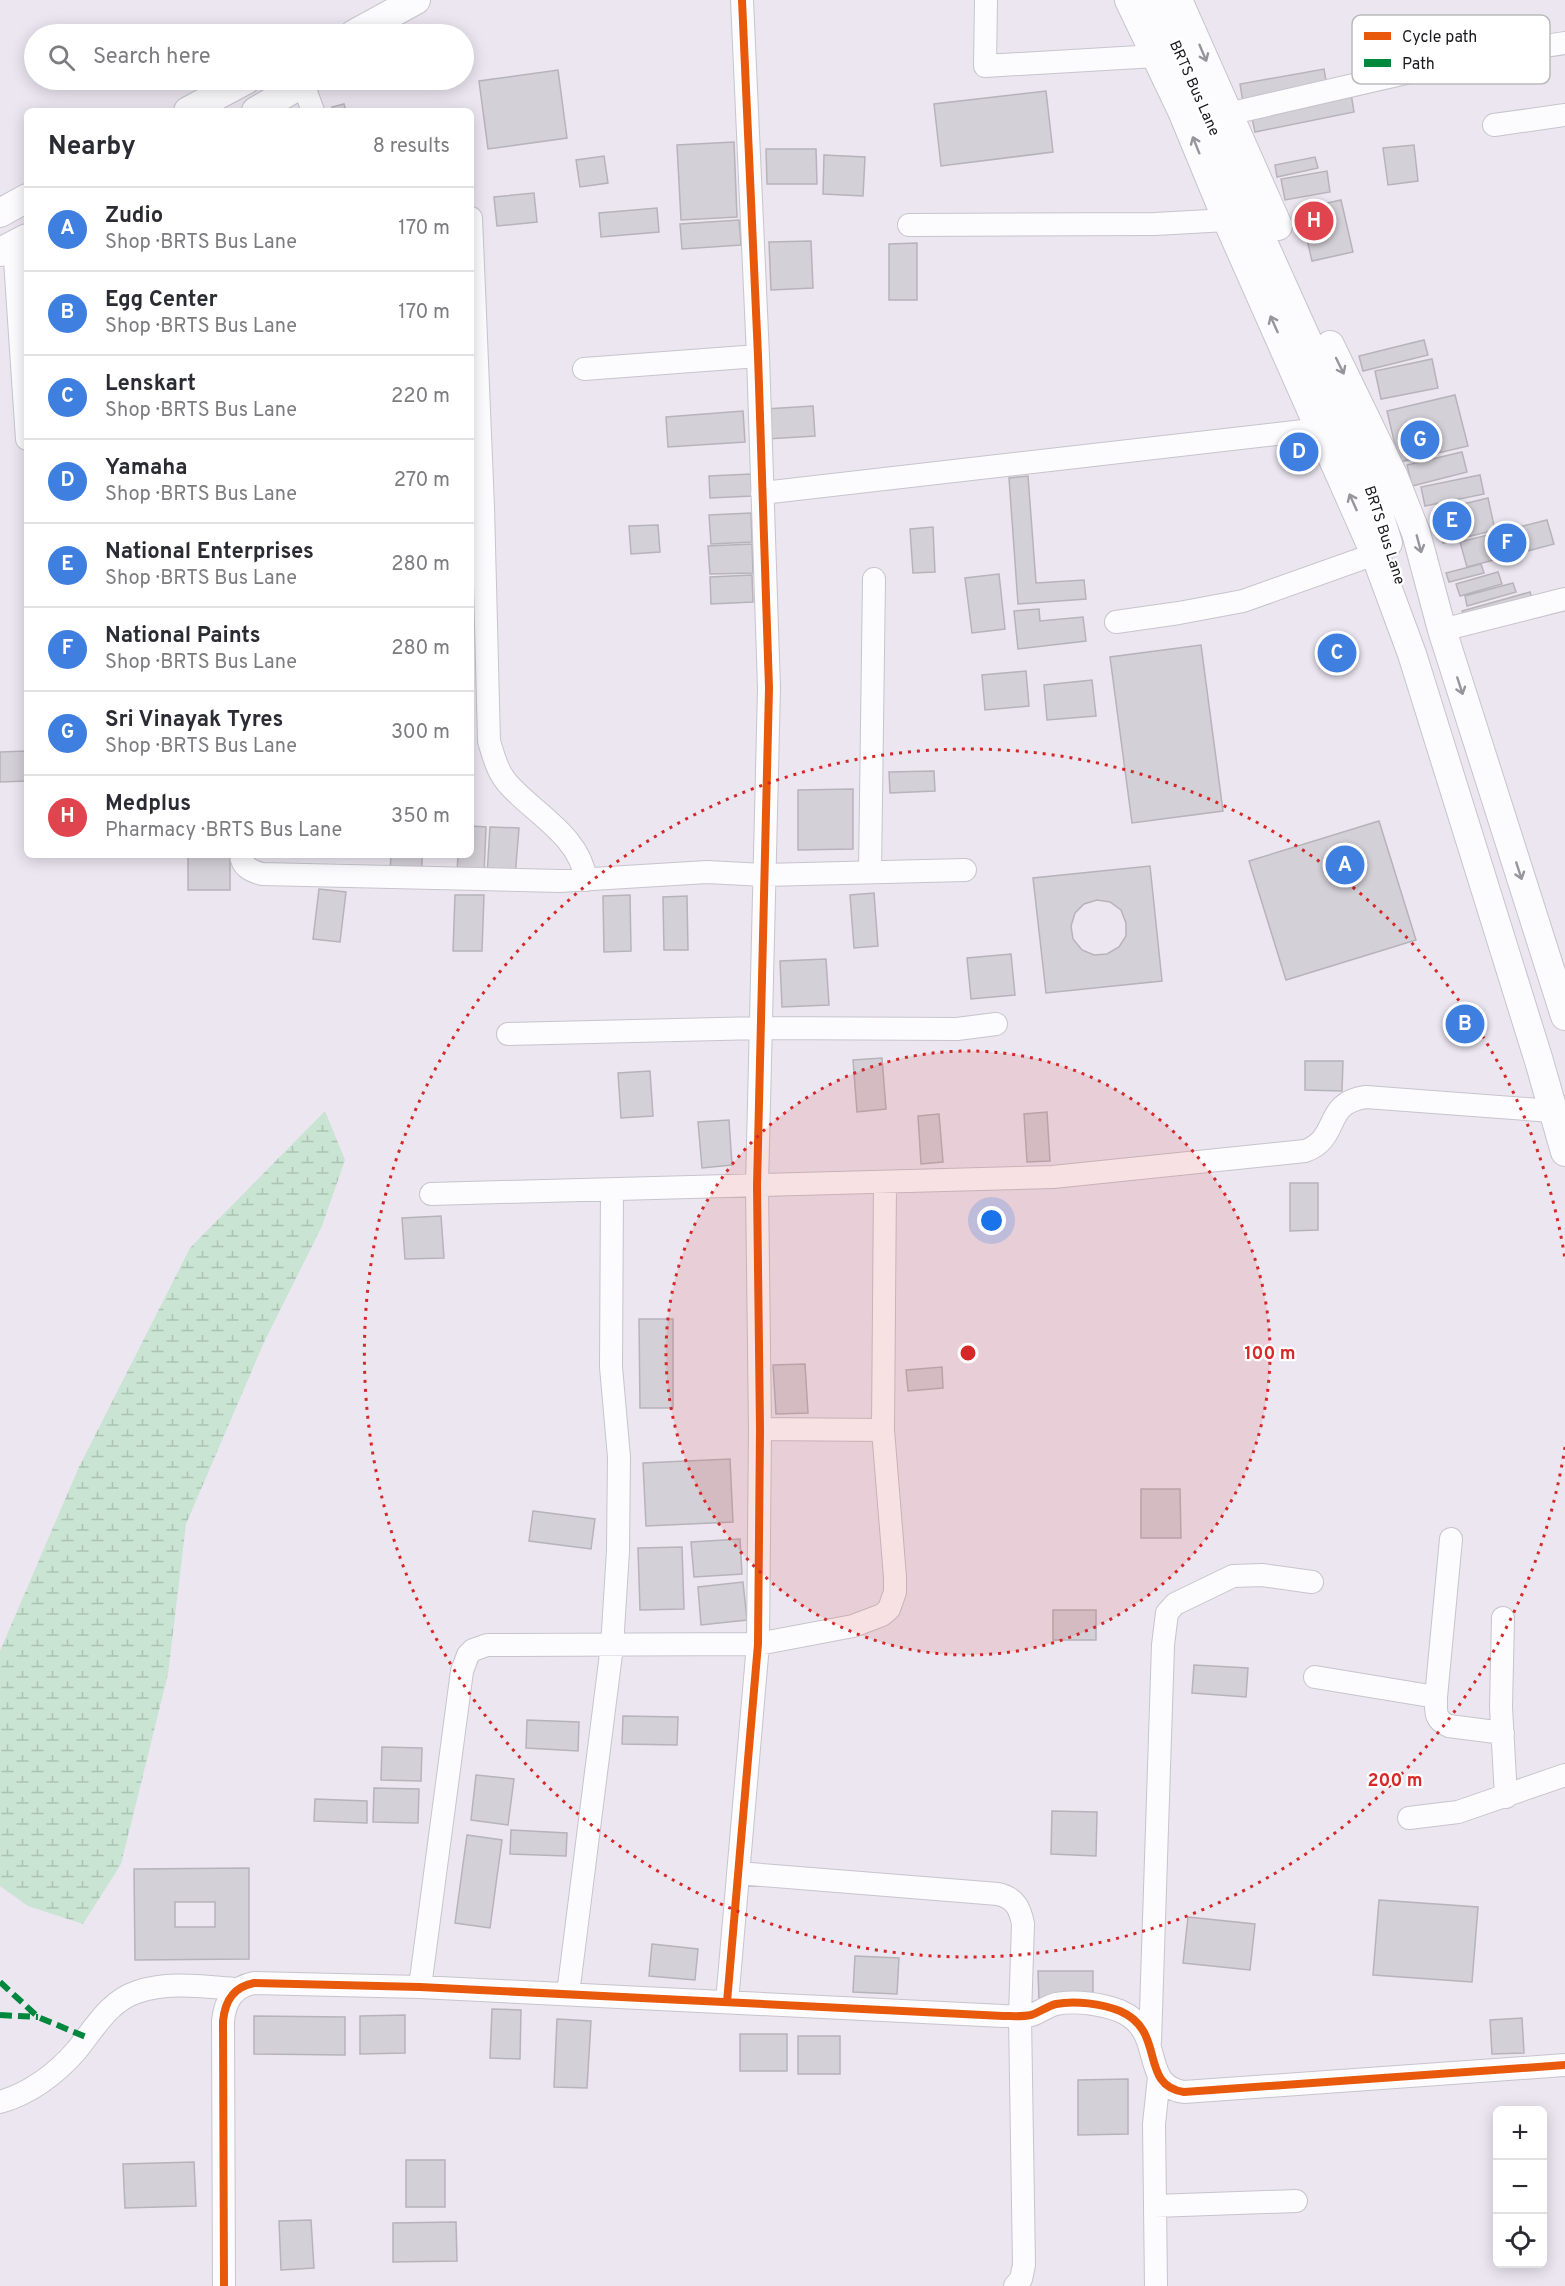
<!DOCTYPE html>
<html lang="en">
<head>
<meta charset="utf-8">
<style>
	body { margin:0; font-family:Overpass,sans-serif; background:#f7f7f7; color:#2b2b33 }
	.controls { position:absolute; right:18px; bottom:18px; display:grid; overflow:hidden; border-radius:9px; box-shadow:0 3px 15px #0003 }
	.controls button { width:54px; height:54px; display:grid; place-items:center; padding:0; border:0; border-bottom:2px solid #e1e1e2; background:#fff; color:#2b2b33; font:30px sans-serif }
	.you { position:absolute; left:992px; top:1221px; width:21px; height:21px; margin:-15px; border:4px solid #fff; border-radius:50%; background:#1a73e8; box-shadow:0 0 0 9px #1a73e833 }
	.badge { display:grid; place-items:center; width:39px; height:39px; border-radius:50%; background:#2563eb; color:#fff; font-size:20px; font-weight:700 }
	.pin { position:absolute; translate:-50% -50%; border:3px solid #fff; box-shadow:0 2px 6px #0006 }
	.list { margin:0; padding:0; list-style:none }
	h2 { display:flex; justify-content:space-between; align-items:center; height:78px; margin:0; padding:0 24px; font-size:26px }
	h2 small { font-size:20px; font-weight:400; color:#7c7c81 }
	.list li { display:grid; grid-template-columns:39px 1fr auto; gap:18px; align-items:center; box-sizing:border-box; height:84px; padding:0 24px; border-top:2px solid #e1e1e2 }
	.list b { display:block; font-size:22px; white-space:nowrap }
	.list p { margin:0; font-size:20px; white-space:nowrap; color:#7c7c81 }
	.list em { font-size:20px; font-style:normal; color:#7c7c81 }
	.icon { flex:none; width:33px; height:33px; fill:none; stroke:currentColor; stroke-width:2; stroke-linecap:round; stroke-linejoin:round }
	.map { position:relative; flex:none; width:1565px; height:2286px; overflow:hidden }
	.search { position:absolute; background:#fff; box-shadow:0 3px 15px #0003; left:24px; top:24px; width:450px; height:66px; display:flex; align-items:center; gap:15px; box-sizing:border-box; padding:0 21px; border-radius:33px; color:#7c7c81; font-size:22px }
	.panel { position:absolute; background:#fff; box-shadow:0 3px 15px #0003; left:24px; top:108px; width:450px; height:750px; border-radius:9px }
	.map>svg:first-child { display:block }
	.wetland { fill:url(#wetland-marsh) }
	.building { fill:#d3d0d7; stroke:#b7b3ba; stroke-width:1.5; fill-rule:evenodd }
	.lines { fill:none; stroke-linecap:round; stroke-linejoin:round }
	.minor-casing { stroke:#c8c4cc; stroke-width:24 }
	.major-casing { stroke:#c8c4cc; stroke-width:30 }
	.minor { stroke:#fcfbfd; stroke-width:22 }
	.major { stroke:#fcfbfd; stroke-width:28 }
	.quiet { stroke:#00873e; stroke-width:6; stroke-dasharray:12 6; stroke-linecap:butt }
	.cycleway-casing { stroke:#fff; stroke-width:11 }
	.cycleway { stroke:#e8590c; stroke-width:8 }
	.oneway { stroke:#969599 }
	.ring { fill:none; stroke:#d62828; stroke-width:3; stroke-dasharray:3 6 }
	.labels { text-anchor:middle; stroke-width:4.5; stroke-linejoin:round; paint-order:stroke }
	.street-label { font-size:15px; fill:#1a181e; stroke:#fff }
	.key { fill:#fff; stroke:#bababc; stroke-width:1.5 }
	.key-label { font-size:16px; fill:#1a181e }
	.centre { fill:#d62828; stroke:#fff; stroke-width:3 }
	.ring-label { font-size:18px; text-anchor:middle; font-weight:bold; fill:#d62828; stroke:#fff; stroke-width:4.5; stroke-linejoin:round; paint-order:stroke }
</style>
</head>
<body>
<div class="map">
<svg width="1565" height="2286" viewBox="0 0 1565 2286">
	<defs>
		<pattern id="wetland-marsh" width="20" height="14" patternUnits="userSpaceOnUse" patternTransform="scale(1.5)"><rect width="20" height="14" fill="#c9e4d2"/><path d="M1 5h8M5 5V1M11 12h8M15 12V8" fill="none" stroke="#acc3b4"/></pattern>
	</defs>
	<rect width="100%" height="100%" fill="#ebe6f0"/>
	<path class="wetland" d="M325,1111l20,49 -23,66 -57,114 -79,184 -18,150 -47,190 -38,60 -55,-18 -28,-20v-235l79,-184 111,-219z"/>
	<path class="building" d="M1324,69l3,18 -84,15 -3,-18z
		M558,70l9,68 -79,11 -9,-68z
		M1046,91l7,61 -112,14 -7,-62z
		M1351,93l3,19 -99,20 -4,-19z
		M344,104l2,7h-14v-4z
		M734,142l3,75 -56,3 -4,-75z
		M1414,145l4,36 -30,4 -5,-37z
		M766,149h50l1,35h-50z
		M824,155l41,2 -2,39 -40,-2z
		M604,156l4,27 -28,4 -4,-27z
		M1315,157l3,11 -41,9 -2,-12z
		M1327,171l3,21 -45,8 -4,-21z
		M534,193l3,29 -40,4 -3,-29z
		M1341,200l12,52 -41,9 -12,-52z
		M657,208l2,24 -58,5 -2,-24z
		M739,220l2,25 -59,4 -2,-25z
		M811,241l2,47 -42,2 -2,-48z
		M917,243v57h-28v-56z
		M1424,340l4,15 -65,16 -4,-15z
		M1432,359l6,29 -57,11 -6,-28z
		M1455,395l13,51 -69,16 -12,-51z
		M813,406l2,30 -48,3 -2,-30z
		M743,411l2,31 -77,5 -2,-30z
		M1462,452l5,20 -55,14 -5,-21z
		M751,474l1,22 -42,2 -1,-22z
		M1480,475l4,19 -59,12 -4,-19z
		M1028,476l8,107 48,-3 2,19 -68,5 -9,-126z
		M1488,498l7,32 -52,13 -8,-32z
		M751,513l1,29 -41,2 -2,-29z
		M1547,520l7,24 -87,23 -7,-25z
		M658,525l2,27 -29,2 -2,-28z
		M933,527l2,45 -22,1 -3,-44z
		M752,544l1,29 -43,1 -2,-28z
		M1481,564l3,9 -35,9 -3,-9z
		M1498,572l4,12 -42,12 -4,-12z
		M999,574l6,55 -33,4 -7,-55z
		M752,575l1,27 -42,2 -1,-27z
		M1513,583l3,9 -49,14 -2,-10z
		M1530,592l3,10 -68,18 -3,-9z
		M1039,609l1,12 43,-4 3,24 -68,8 -4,-38z
		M1201,645l22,166 -91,12 -22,-166z
		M1026,671l3,35 -44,4 -3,-35z
		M1092,680l4,36 -49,4 -3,-35z
		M27,751v30l-27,1v-30z
		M934,771l1,20 -45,2 -1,-21z
		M853,789v60l-55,1v-60z
		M1379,821l37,119 -130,40 -37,-119z
		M471,826l15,1 -2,47 -27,-1 1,-18h13z
		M490,827l29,1 -4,49 -28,-2z
		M188,855h42v35h-42z
		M391,855h31v18l-32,-1z
		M1150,866l12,115 -116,12 -13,-115zM1097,900l13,2 11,8 5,13v13l-7,11 -12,7 -13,1 -12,-5 -9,-11 -2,-13 4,-13 9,-9z
		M319,889l27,3 -6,50 -27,-3z
		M874,893l4,53 -24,2 -4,-53z
		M455,895h29l-2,56h-29z
		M630,895l1,56 -27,1 -1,-56z
		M687,896l1,54h-24l-1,-53z
		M1011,954l4,41 -44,4 -4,-41z
		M826,959l3,46 -47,2 -2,-46z
		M882,1058l4,51 -29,3 -4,-52z
		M1305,1061h38l-1,30 -37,-1z
		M650,1071l3,45 -32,2 -3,-45z
		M1047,1112l3,49 -23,1 -3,-48z
		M939,1114l4,48 -22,2 -3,-48z
		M729,1120l3,45 -30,3 -4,-46z
		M1290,1183h28v47l-28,1z
		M441,1216l3,42 -39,1 -3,-41z
		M639,1319h34v89h-33z
		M805,1364l3,49 -32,1 -3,-49z
		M942,1367l1,21 -35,3 -2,-21z
		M730,1459l3,63 -87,4 -3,-63z
		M1141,1489h39l1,49h-40z
		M533,1511l62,8 -4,30 -62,-8z
		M740,1539l2,35 -48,3 -3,-35z
		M682,1547l2,62 -44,1 -2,-62z
		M743,1582l4,38 -46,5 -3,-38z
		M1053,1610h43v30h-43z
		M1194,1665l54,3 -2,29 -54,-4z
		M623,1716l55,1 -1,28 -55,-1z
		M527,1720l52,2 -1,29 -52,-3z
		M382,1747l40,1 -1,33 -40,-1z
		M476,1775l38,4 -6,46 -37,-5z
		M374,1788l45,1 -1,34 -45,-1z
		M315,1799l52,2v22l-53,-2z
		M1052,1811l45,1 -1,44 -45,-2z
		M511,1830l56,3 -1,23 -56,-2z
		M467,1835l35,5 -12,88 -35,-5z
		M249,1868v91l-114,1 -1,-91zM175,1902h40v25h-40z
		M1379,1900l99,7 -6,75 -99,-7z
		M1188,1917l67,7 -5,46 -67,-7z
		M652,1944l46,5 -3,31 -46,-4z
		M855,1956l44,2 -2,36 -44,-2z
		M1038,1971h55v28l-54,1z
		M492,2009l29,1 -1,49 -30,-1z
		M405,2015v38l-45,1v-38z
		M254,2016l91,1v38l-91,-1z
		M1522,2018l2,35 -32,1 -2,-34z
		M557,2019l34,2 -4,67 -33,-1z
		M740,2034h47v37h-47z
		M798,2036h42v38h-42z
		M1128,2079v55l-50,1v-55z
		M406,2160h39v47h-39z
		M194,2162l2,44 -71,2 -2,-44z
		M311,2220l3,48 -33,2 -2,-49z
		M456,2222l1,39 -64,1v-39z"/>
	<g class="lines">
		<defs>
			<path id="minor" d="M986,0l-1,66 171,-10
				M303,84l10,27
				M1228,114l256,-59 81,-12
				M1494,125l71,-10
				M471,218l12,289 6,234c5,17 9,33 22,46 27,29 69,50 75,93
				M909,225l246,-1 72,-4
				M14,245l13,194
				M584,369l174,-13
				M762,493l558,-64
				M1116,622l63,-9 64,-12 132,-47
				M1442,630l123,-31
				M241,855c1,12 10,16 21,19l298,7 147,-9 57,3 201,-5
				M870,872l4,-293
				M508,1034l253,-6 196,1 39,-5
				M431,1194l622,-17 252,-26c36,-13 17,-48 61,-54l186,14
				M760,1429l123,1
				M1451,1539l-15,158c0,14 -2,23 13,29l54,7
				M1503,1618l-2,89 5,90
				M1315,1677l121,20
				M1409,1818l49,-6 107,-37
				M738,1873l260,21c17,4 22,14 25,30l-3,92 4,249 -3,14 -6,7
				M420,1987l42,-316 6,-16 5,-5 14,-5 271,-1 95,-18 29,-11 7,-6 6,-17v-15l-12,-147 2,-247
				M568,1994l44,-348 6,-95 1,-94 -8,-90 1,-177
				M727,2002l31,-358 2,-215 -3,-243 12,-498 -11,-332 -16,-356
				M1150,2042l13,-397 4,-32 8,-9 58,-28 29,-1 50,7
				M0,2102c29,-8 56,-28 76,-51 18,-22 33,-50 61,-59 32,-11 68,-5 101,-3
				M1155,2206l141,-5
				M224,2286l-1,-265c2,-20 10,-34 31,-38l166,4 583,29c9,0 19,1 28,-1 8,-2 16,-9 25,-11 19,-4 46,0 64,7 47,20 18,74 64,81l381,-27
				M1156,2286l-2,-162 5,-47"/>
			<path id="major" d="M1129,0l53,111 45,109 148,334 37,100 127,407 26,91
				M1154,0l209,464 25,79
				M1178,0l100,226
				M354,34l62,-34
				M188,111l58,-31
				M256,111l52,-31
				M0,213l27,-15
				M0,252l27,-14
				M1330,345l64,132 22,56 26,97 123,386"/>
		</defs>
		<use href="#minor" class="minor-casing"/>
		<use href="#major" class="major-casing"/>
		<use href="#minor" class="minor"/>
		<use href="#major" class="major"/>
		<path class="quiet" d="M0,1982l38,35 48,20
			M0,2015l38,2"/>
		<defs>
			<path id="cycleway" d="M727,2002l31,-358 2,-215 -3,-243 12,-498 -11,-332 -16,-356
				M224,2286l-1,-265c2,-20 10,-34 31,-38l166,4 583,29c9,0 19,1 28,-1 8,-2 16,-9 25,-11 19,-4 46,0 64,7 47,20 18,74 64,81l381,-27"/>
		</defs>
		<use href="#cycleway" class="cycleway-casing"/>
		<use href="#cycleway" class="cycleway"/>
	</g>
	<defs><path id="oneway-shaft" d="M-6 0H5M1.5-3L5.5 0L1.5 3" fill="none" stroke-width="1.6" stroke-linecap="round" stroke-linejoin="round" transform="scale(1.5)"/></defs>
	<g class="oneway">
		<use href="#oneway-shaft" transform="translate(1203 53) rotate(67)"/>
		<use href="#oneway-shaft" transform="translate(1196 145) rotate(-112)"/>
		<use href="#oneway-shaft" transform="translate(1274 324) rotate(-114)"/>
		<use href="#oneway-shaft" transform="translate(1340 366) rotate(64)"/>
		<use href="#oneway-shaft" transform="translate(1353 502) rotate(-114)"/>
		<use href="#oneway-shaft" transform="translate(1419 544) rotate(75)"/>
		<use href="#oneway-shaft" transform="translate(1460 686) rotate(72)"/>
		<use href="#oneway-shaft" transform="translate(1519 871) rotate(72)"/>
	</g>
	<circle cx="968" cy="1353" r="302" fill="#d62828" fill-opacity=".12"/>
	<g class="ring">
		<circle cx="968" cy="1353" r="302"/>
		<path d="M1565 1447A604 604 0 1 1 1565 1259"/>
	</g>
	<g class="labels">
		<g class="street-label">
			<text transform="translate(1195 88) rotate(66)" y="5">BRTS Bus Lane</text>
			<text transform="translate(1385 535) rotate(72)" y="5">BRTS Bus Lane</text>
		</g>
	</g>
	<rect x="1352" y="15" width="198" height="69" rx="9" class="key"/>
	<rect x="1364" y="32" width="27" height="8" fill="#e8590c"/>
	<rect x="1364" y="59" width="27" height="8" fill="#00873e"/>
	<g class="key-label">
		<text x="1402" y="42">Cycle path</text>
		<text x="1402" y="69">Path</text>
	</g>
	<circle cx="968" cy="1353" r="9" class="centre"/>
	<g class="ring-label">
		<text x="1270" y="1359">100 m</text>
		<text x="1395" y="1786">200 m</text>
	</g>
</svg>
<div class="controls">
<button>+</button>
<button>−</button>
<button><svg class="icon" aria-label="locate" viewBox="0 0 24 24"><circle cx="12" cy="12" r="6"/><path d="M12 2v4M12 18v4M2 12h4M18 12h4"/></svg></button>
</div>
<div class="you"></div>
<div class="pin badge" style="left:1345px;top:865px;background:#3f7fe0">A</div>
<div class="pin badge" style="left:1465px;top:1024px;background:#3f7fe0">B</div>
<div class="pin badge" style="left:1337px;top:653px;background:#3f7fe0">C</div>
<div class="pin badge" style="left:1299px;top:452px;background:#3f7fe0">D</div>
<div class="pin badge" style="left:1452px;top:521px;background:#3f7fe0">E</div>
<div class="pin badge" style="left:1507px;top:543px;background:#3f7fe0">F</div>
<div class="pin badge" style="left:1420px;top:440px;background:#3f7fe0">G</div>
<div class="pin badge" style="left:1314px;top:221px;background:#e0444e">H</div>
<div class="search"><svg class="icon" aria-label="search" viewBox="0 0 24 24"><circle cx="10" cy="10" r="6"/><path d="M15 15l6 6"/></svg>Search here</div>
<section class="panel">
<h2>Nearby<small>8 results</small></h2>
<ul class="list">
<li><span class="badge" style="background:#3f7fe0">A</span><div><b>Zudio</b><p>Shop · BRTS Bus Lane</p></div><em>170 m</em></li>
<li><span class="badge" style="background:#3f7fe0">B</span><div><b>Egg Center</b><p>Shop · BRTS Bus Lane</p></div><em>170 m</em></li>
<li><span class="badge" style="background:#3f7fe0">C</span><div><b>Lenskart</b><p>Shop · BRTS Bus Lane</p></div><em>220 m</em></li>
<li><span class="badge" style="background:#3f7fe0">D</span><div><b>Yamaha</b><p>Shop · BRTS Bus Lane</p></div><em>270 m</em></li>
<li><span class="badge" style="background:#3f7fe0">E</span><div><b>National Enterprises</b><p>Shop · BRTS Bus Lane</p></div><em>280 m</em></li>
<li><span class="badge" style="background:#3f7fe0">F</span><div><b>National Paints</b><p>Shop · BRTS Bus Lane</p></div><em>280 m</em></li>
<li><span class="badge" style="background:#3f7fe0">G</span><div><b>Sri Vinayak Tyres</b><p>Shop · BRTS Bus Lane</p></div><em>300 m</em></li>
<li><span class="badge" style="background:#e0444e">H</span><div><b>Medplus</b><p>Pharmacy · BRTS Bus Lane</p></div><em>350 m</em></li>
</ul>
</section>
</div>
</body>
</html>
